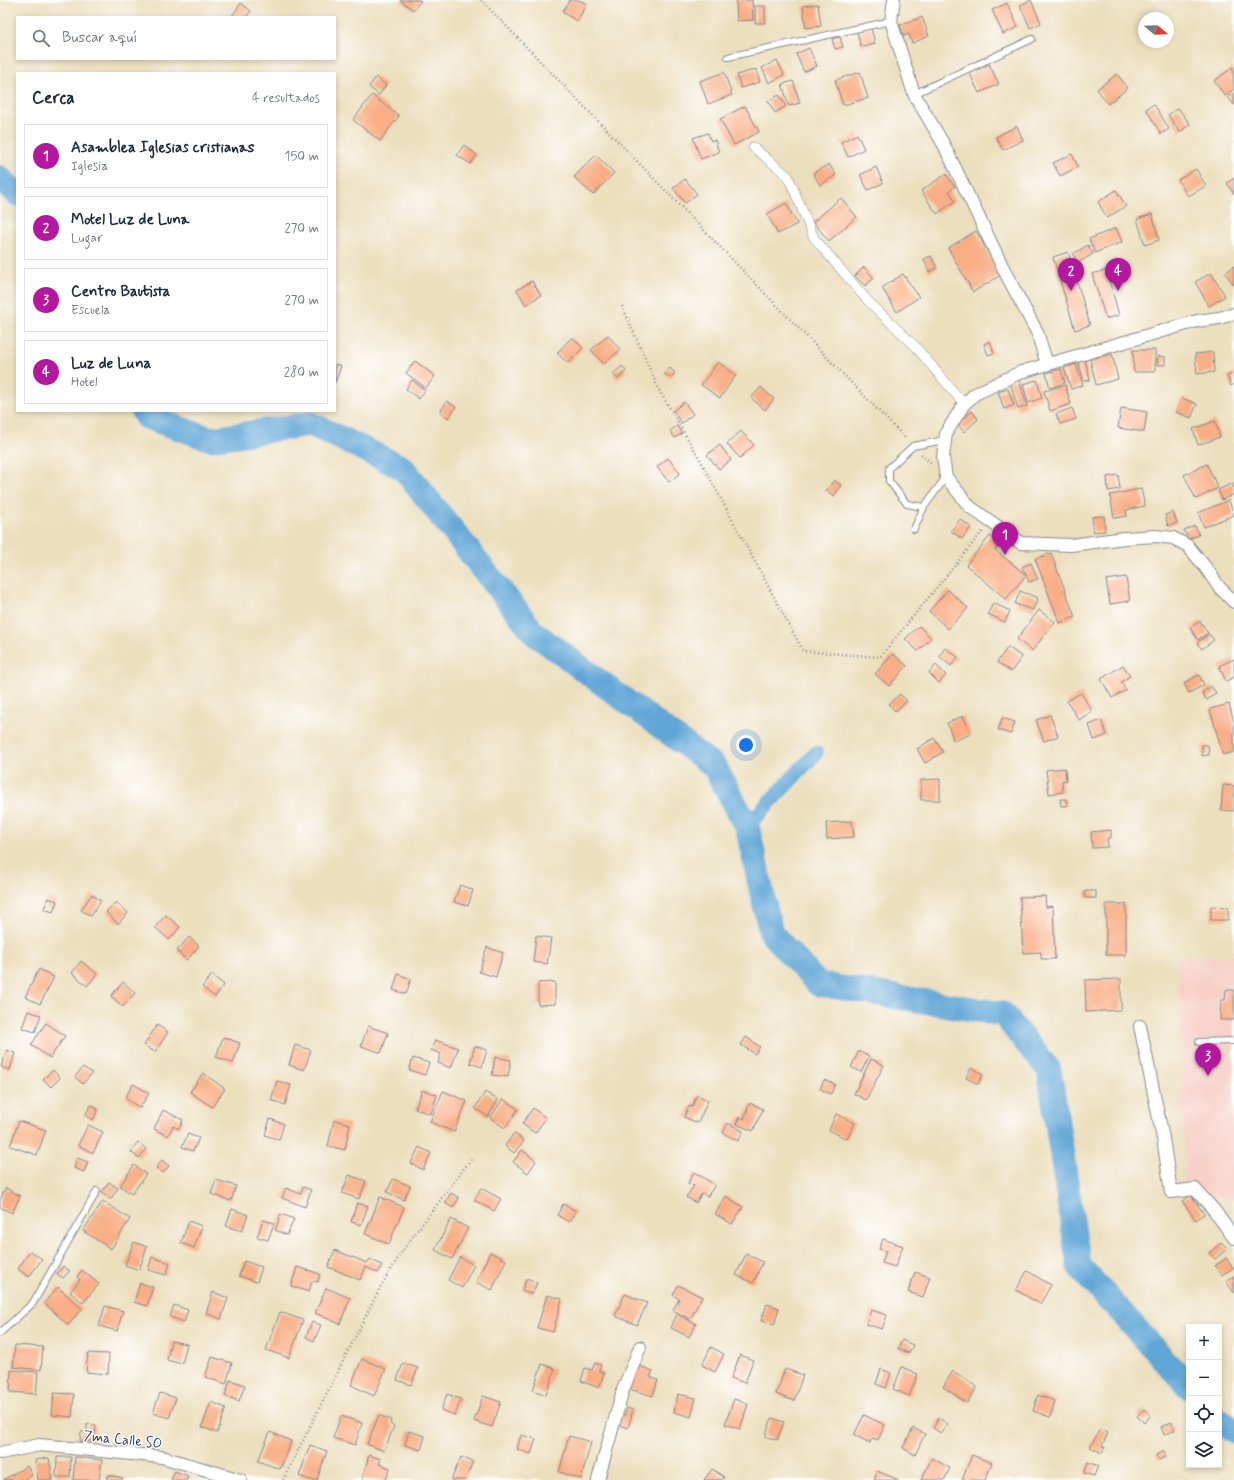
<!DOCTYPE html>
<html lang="es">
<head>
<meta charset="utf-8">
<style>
	body { margin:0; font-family:Mynerve,sans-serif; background:#f2f2f3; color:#1f2937 }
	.controls { position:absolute; right:12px; bottom:12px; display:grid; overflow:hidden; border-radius:0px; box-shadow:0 2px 6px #0003 }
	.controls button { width:36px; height:36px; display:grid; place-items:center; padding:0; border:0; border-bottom:1px solid #e0e1e3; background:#fff; color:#1f2937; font:20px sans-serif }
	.compass { position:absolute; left:1138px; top:12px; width:36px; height:36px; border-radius:50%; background:#fff; box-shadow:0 2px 6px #0003; rotate:109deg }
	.you { position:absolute; left:746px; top:745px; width:14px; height:14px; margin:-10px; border:3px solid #fff; border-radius:50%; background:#1a73e8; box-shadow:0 0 0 6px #1a73e833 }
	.badge { display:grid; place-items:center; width:26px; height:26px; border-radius:50%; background:#b5179e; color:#fff; font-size:13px; font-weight:700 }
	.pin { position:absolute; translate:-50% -33px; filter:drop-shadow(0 1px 2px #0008) }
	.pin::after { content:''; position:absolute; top:21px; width:14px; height:12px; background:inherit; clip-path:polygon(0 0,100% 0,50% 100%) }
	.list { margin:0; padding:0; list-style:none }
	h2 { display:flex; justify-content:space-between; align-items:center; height:52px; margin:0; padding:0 16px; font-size:17px }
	h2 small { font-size:13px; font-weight:400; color:#747a83 }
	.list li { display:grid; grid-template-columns:26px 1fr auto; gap:12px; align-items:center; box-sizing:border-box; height:64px; margin:0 8px 8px; padding:0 8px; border:1px solid #e0e1e3; border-radius:0px }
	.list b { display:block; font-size:15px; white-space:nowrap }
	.list p { margin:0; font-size:13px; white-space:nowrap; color:#747a83 }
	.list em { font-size:13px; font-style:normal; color:#747a83 }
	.icon { flex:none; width:22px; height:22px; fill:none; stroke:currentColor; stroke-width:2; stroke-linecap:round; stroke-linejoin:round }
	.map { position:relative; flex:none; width:1234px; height:1480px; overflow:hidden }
	.search { position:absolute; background:#fff; box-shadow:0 2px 6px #0003; left:16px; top:16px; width:320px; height:44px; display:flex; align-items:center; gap:10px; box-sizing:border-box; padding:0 14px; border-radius:0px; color:#747a83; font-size:15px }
	.panel { position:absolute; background:#fff; box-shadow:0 2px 6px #0003; left:16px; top:72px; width:320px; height:340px; border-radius:0px }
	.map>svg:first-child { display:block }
	.built { fill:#f7d1c8 }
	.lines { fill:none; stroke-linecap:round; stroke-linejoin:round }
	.canal { stroke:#60a6d6; stroke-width:15 }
	.river { stroke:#60a6d6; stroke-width:25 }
	.building { fill:#f9ae85 }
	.service-casing { stroke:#84878e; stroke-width:8 }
	.pedestrian-casing { stroke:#84878e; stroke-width:10 }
	.minor-casing { stroke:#84878e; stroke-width:14 }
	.path { stroke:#84878e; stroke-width:2.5; stroke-dasharray:1 3; stroke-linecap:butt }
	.service { stroke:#fff; stroke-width:6 }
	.pedestrian { stroke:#fff; stroke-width:9 }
	.minor { stroke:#fff; stroke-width:12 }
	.labels { text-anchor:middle; stroke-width:3; stroke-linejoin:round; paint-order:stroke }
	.street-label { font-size:14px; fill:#1b2f5e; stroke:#fff }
</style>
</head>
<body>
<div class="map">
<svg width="1234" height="1480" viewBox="0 0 1234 1480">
	<rect width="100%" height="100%" fill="#fff"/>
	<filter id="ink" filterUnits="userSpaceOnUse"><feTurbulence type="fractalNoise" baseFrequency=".025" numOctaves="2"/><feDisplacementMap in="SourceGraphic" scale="8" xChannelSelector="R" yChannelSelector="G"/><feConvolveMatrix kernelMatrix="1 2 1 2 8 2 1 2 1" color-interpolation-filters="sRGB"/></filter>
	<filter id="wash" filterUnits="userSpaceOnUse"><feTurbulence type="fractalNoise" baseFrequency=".012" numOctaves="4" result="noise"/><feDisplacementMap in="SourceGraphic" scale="16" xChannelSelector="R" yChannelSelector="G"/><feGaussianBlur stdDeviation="0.9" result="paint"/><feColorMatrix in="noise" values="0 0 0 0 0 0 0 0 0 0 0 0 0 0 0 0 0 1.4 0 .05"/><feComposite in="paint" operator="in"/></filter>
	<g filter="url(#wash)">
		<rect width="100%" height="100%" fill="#ecdfbe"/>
		<path class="built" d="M1177,956h57v242l-48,-3z"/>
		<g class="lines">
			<path class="canal" d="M747,826l69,-73"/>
			<path class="river" d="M0,178l17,16
				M143,411l3,6 65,22 100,-15 92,44 131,165 180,133 33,60 24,107 47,51 185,30 46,56 30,196 110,121
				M1219,1420l15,12"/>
		</g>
		<g id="blocks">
			<path class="building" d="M400,0h20l1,1 -8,9z
				M570,0h9l8,4 -10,17 -15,-9z
				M736,0h16l1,20 -16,1z
				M1031,0l10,23 -11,5 -10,-23z
				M241,3l10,8 -5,6h-13l-1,-1z
				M1007,3l11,24 -15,7 -11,-24z
				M818,4l3,22 -15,2 -3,-22z
				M755,6h10v17h-10z
				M922,17l7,19 -17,7 -3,-9 -5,2 -4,-11z
				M871,28l4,16 -14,3 -4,-15z
				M840,37l3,10 -8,2 -3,-10z
				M809,48l8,18 -13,6 -8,-18z
				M777,60l7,15 -15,8 -7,-15z
				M989,64l10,20 -20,9 -9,-19z
				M1233,67l1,22 -9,7 -11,-15z
				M756,69l4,13 -19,6 -4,-13z
				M724,72l8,23 -24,9 -8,-23z
				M860,72l8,26 -25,7 -8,-25z
				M1117,74l11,14 -20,16 -11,-15z
				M376,77l10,8 -7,10 -10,-8z
				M793,81l7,22 -11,3 -7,-22z
				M1234,93v12l-6,-8z
				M372,95l27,21 -19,25 -27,-21z
				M779,95l7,11 -11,7 -7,-12z
				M1154,104l15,25 -8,5 -15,-25z
				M745,106l14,26 -25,13 -14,-26z
				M1178,108l12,16 -10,8 -12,-17z
				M1017,126l6,14 -20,10 -7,-13z
				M708,133l3,8 4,-1 4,12 -18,7 -8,-21z
				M857,134l7,15 -16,8 -7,-15z
				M464,145l13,10 -7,9 -13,-9z
				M1072,154l6,13 -18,9 -7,-13z
				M596,155l18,18 -21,22 -19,-18z
				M829,164l7,11 -16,10 -7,-12z
				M876,167l7,16 -15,7 -8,-15z
				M1196,169l10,17 -18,10 -10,-16z
				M946,174l9,13 -6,4 6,10 -18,13 -16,-23z
				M1234,178v16l-7,-11z
				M685,179l12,15 -12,9 -12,-15z
				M1116,190l10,16 -19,12 -9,-16z
				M841,198l16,19 -28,24 -16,-19z
				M786,203l11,21 -19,10 -11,-20z
				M1152,214l7,26 -14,5 -8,-26z
				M1116,228l6,14 -27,11 -6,-14z
				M976,231l25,44 -28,17 -25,-44z
				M1088,245l5,9 -15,9 -5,-9z
				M1068,252l22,73 -15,5 -22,-73z
				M931,256l6,12 -8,4 -5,-13z
				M1234,266v19l-9,-12z
				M864,267l10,11 -9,8 -10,-10z
				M1106,270l13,45 -13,4 -14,-45z
				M1211,273l14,23 -16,10 -14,-24z
				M903,274l16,23 -22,15 -15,-24z
				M532,281l9,14 -15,10 -9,-15z
				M608,335l12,15 -16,14 -13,-14z
				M572,337l11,11 -15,15 -11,-10z
				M990,341l4,12 -6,2 -4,-11z
				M1133,350h22v22h-21z
				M1213,352l1,20 -17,2 -2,-20z
				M1112,354l6,25 -22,6 -6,-26z
				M1158,356l7,1v8h-8z
				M1085,359l5,21 -6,1 -6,-20z
				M415,361l20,15 -9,12 -20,-15z
				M718,362l18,13 -16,23 -19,-13z
				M335,364l6,2 -6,17z
				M1076,364l7,21 -12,4 -7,-21z
				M622,366l4,5 -8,8 -5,-5z
				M670,368l5,5 -5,5 -6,-5z
				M1061,369l4,14 -15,5 -4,-15z
				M1234,373v11l-3,2 -4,-10z
				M412,380l13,10 -6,9 -13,-10z
				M1019,380l8,26 -9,3 -8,-27z
				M1037,380l5,18 -14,5 -5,-19z
				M1065,385l6,19 -21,7 -6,-20z
				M761,387l13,12 -9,11 -14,-12z
				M1008,389l6,16 -10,4 -6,-17z
				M1182,398l15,6 -6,14 -15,-6z
				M447,401l9,6 -8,11 -8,-6z
				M684,402l9,12 -11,9 -9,-12z
				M1072,408l4,11 -16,5 -4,-10z
				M1121,408l26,4 -3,20 -26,-4z
				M972,411l6,8 -14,13 -7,-8z
				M1215,421l5,16 -22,8 -5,-16z
				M677,426l5,7 -7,5 -5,-7z
				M741,431l13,14 -14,13 -13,-14z
				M720,445l11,15 -12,9 -12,-14z
				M668,458l12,15 -11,9 -12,-15z
				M1207,464l11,24 -22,11 -12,-24z
				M1118,475l2,14 -12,2 -1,-14z
				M834,480l7,5 -7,11 -8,-5z
				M1233,483l1,11 -12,6 -4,-10z
				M1141,489l4,17 -19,4 1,6 -13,2 -4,-23z
				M1229,500l5,15 -30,12 -6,-14z
				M1173,512l4,11 -9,3 -3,-11z
				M1104,516l1,15 -11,1 -2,-15z
				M960,519l11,8 -9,12 -11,-8z
				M1195,526l4,9 -11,4 -4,-9z
				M990,536l10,8 -5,6 31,25 -4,-8 9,-4 7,16 -9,3 -3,-7 -20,24 -40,-34z
				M1051,553l24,64 -15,6 -25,-64z
				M1126,577l4,24 -20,3 -4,-24z
				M948,590l20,18 -20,21 -19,-18z
				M1020,591l18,7 -5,12 -18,-6z
				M993,603l17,8 -5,11 -17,-8z
				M1039,610l16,12 -23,29 -15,-12z
				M1200,621l8,12 -10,7 -8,-12z
				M919,626l12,12 -13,13 -13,-12z
				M1209,634l5,6 -12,9 -5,-6z
				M1008,647l14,10 -11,15 -14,-10z
				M945,648l13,9 -7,9 -12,-10z
				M893,654l14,12 -18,20 -14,-12z
				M1234,659v18l-8,4 -7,-15z
				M936,665l10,10 -7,8 -10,-10z
				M1123,665l7,11 -9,6 5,8 -14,8 -11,-19z
				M1199,675l5,10 -15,8 -5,-10z
				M1211,686l5,7 -9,7 -5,-7z
				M1081,693l11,18 -13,9 -12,-19z
				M900,694l7,7 -12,10 -6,-7z
				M1229,704l5,18v30l-11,3 -13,-46z
				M1050,715l8,21 -14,5 -8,-21z
				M963,716l8,18 -17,7 -7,-18z
				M1002,718l13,4 -4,12 -13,-4z
				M1101,720l6,15 -13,5 -5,-15z
				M934,738l9,14 -18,11 -8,-14z
				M1202,745h6l1,10 -7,1z
				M1065,768l1,12 -4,1 1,11 -14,2 -3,-24z
				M940,779v21h-19v-20z
				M1223,785l11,1v25l-13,-1z
				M1060,799h6l1,7h-6z
				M852,821l2,16 -27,2 -1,-16z
				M1111,830v8h-4l1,9 -16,1 -1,-16z
				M460,885l13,5 -5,16 -14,-4z
				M1085,891h11v7h-11z
				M92,894l9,7 -10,15 -10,-6z
				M1045,896l1,11 7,-1 2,53h-14v-7l-18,1 -3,-56z
				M48,898l9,3 -4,11 -9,-3z
				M116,902l12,11 -10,11 -12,-12z
				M1106,904h20v51h-20z
				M1211,906l17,1v13h-17z
				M166,915l14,12 -11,13 -14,-13z
				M536,936l15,2 -4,26 -14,-2z
				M189,937l10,9 -12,14 -10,-9z
				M487,947l16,6 -7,24 -17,-5z
				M81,961l16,13 -10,12 -15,-13z
				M39,969l15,8 -14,27 -15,-7z
				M398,974l13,5 -5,15 -13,-4z
				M212,975l12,10 -9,12 -13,-10z
				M1121,979v31l-35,2 -1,-32z
				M123,982l12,11 -12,14 -12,-11z
				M555,982v22l-17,1v-22z
				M1226,990h8v30h-14l1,-20h4z
				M28,1011l13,4 -6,17 -13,-4z
				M46,1023l19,13 -15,22 -19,-13z
				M157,1025l11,7 -13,20 -11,-7z
				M368,1026l20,7 -7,20 -20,-7z
				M223,1037l17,6 -7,20 -17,-6z
				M746,1037l14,10 -5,7 -14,-9z
				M435,1040l23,8 -7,20 -13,-5 3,-9 -10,-4z
				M295,1045l16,5 -7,20 -15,-5z
				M475,1046l12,4 -5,17 -12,-4z
				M7,1050l8,3 -5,17 -9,-3z
				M859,1051l10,5 -8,16 -10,-5z
				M495,1057l16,3 -3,17 -16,-2z
				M413,1058l16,5 -4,12 -16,-5z
				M871,1059l13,6 -18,35 -12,-6z
				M83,1067l9,6 -9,11 -8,-7z
				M971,1068l12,6 -5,10 -12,-6z
				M53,1070l7,8 -9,9 -8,-8z
				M203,1073l22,16 -13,18 -22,-15z
				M824,1080l11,4 -4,10 -11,-5z
				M277,1081l14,4 -6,20 -14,-5z
				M133,1084l16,9 -9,15 -15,-10z
				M422,1090l15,5 -6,19 -16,-5z
				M443,1091l24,10 -13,31 -24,-10z
				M485,1092l13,8 -10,17 -13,-9z
				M697,1095l11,5 -10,23 -14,-6 5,-11 3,1z
				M503,1099l15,10 -13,19 -15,-10z
				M750,1103l13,6 -10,22 -17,-7 3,-7 5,2z
				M91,1105l7,4 -5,11 -8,-5z
				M533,1108l13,10 -11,15 -13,-9z
				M163,1110l20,10 -4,9 -6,-3 -5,10 -14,-7z
				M836,1114l19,9 -8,16 -18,-9z
				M270,1119l14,5 -5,16 -14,-5z
				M334,1120l16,4 -5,26 -17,-4z
				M19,1121l27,9 -9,25 -27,-9z
				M728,1123l15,8 -5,10 -15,-8z
				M88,1125l15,7 -10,21 -15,-8z
				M514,1133l10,8 -10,12 -9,-7z
				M188,1134l11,4 -6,13 -11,-4z
				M138,1142l8,7 -7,9 -8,-6z
				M419,1147l12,6 -8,17 -12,-7z
				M522,1150l14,11 -8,12 -15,-11z
				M77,1158l11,4 -4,10 -10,-4z
				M162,1160l7,6 -6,7 -7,-5z
				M134,1165l12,9 -14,20 -12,-8z
				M694,1172l21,13 -8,12 -5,-4 -6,10 -10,-6 8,-11 -6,-3z
				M349,1175l17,6 -7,18 -17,-6z
				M393,1179l17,7 -6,14 -17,-8z
				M216,1180l20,6 -5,15 -20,-7z
				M109,1182l9,6 -7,11 -9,-7z
				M303,1187l8,3 -6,17 -23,-9 4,-10 15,6z
				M6,1188l14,8 -8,17 -12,-6v-8z
				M481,1188l20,11 -7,12 -20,-11z
				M451,1193l8,5 -6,10 -8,-5z
				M1191,1195l13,19 -8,6 -14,-19z
				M726,1196l17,11 -11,17 -17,-10z
				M380,1197l24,10 -15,37 -24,-10z
				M103,1201l27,18 -19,30 -28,-18z
				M357,1203l11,3 -7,19 -10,-3z
				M563,1204l13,7 -7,11 -12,-7z
				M232,1209l16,6 -6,16 -16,-5z
				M281,1214l13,5 -7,16 -12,-5z
				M451,1219l17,9 -16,31 -17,-9z
				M263,1220l11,3 -6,17 -11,-3z
				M189,1221l13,5 -8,22 -13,-5z
				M883,1239l20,7 -8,21 -13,-4 4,-12 -7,-2z
				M134,1242l13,5 -8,23 -14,-5z
				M1221,1243l6,6 -12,10 -6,-6z
				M335,1250l32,13 3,-4 12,6 -4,8 -12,-6 -6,13 -32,-13z
				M30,1251l12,8 -13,18 -11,-8z
				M490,1252l16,8 -14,30 -16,-8z
				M746,1254l17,8 -10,21 -17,-8z
				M152,1257l18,6 -4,12 -18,-5z
				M460,1257l14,8 -12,23 -14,-8z
				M1226,1258l7,10 -11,7 -7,-9z
				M244,1261l18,6 -5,15 -18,-6z
				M63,1266l7,5 -7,7 -6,-4z
				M297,1267l23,7 -2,8 -6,-1 -3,11 -18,-6z
				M82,1270l17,14 -16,19 -13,-11 10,-12 -3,-3z
				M1027,1271l24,14 -11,19 -24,-14z
				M915,1272l15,5 -7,20 -15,-5z
				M1234,1276v17l-8,-12z
				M527,1278l10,5 -5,11 -10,-4z
				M140,1283l13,4 -6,19 -13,-4z
				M678,1285l24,12 -12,22 -17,-9 6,-11 -6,-4z
				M58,1287l24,22 -14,16 -24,-22z
				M326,1288l24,10 -10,26 -25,-11z
				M213,1292l15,6 -7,21 -15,-6z
				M625,1294l22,9 -10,22 -22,-9z
				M547,1295l15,4 -9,33 -16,-4z
				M767,1304l12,4 -5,17 -13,-4z
				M174,1305l14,5 -4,12 -14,-5z
				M105,1306l18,5 -6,20 -18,-5z
				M871,1310l16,5 -5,14 -16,-5z
				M280,1312l23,8 -14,38 -23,-8z
				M677,1314l19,10 -7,13 -18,-9z
				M312,1322l9,3 -7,16 -8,-4z
				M902,1340l11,5 -4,8 -11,-4z
				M171,1341l16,3 -5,20 -15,-4z
				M15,1345l28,2 -2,23 -28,-3z
				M711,1347l13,7 -9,18 -13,-7z
				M88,1353l21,1 -1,20 -22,-2z
				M740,1355l13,5 -8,23 -14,-5z
				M212,1357l20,6 -6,21 -21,-7z
				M362,1359l24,10 -12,27 -23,-11z
				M403,1363l15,5 -7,17 -14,-5z
				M595,1363l6,2 -2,6 5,2 -5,15 -18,-7 4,-13 7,2z
				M542,1364l13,5 -9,26 -13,-5z
				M637,1365l16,6 -3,6 8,3 -5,16 -24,-7z
				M902,1367l16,7 -9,22 -16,-7z
				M785,1369l18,6 -9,26 -18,-7z
				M881,1369l10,4 -5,15 -10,-4z
				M11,1370l27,2 -2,22 -26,-2z
				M953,1371l24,16 -10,16 -24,-16z
				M230,1380l15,5 -6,16 -14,-5z
				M54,1393l20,1 -2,23 -20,-2z
				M160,1393l16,5 -7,20 -16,-5z
				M447,1394l14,5 -6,16 -14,-5z
				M678,1394l18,4 -5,19 -17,-5z
				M1038,1395l17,6 -5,16 -17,-6z
				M483,1396l18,6 -9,25 -18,-6z
				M734,1399l14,5 -8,25 -15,-5z
				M211,1402l15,6 -9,25 -15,-6z
				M627,1408l6,2 -5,18 -12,-4 3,-11 6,2z
				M1144,1409l7,6 -7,8 -7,-7z
				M379,1415l12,5 -1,4 4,2 -10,25 -17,-7z
				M864,1415l21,10 -7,15 -6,-2 -2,5 -16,-8z
				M341,1416l21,7 -7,22 -22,-7z
				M772,1418l12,4 -7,18 -12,-4z
				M939,1418l9,6 -7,9 -8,-5z
				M1171,1422l4,8 -11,5 -3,-8z
				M87,1424l9,1 -1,16h-15l1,-9h6z
				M913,1428l12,6 -10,21 -12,-7z
				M1100,1429l8,4 -6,13 3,1 -3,6 -12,-6z
				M409,1431l16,5 -4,14 -16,-5z
				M270,1432l21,9 -11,28 -22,-8z
				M521,1435l15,4 -5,15 -14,-5z
				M569,1436l22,6 -10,37 -22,-7z
				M310,1445l17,6 -10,29h-6l-12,-4z
				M1164,1451l2,6 -8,3 -2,-5z
				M369,1455l12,4 -2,5 11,4 -4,12h-24z
				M972,1455l20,8 -7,17h-23z
				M57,1457h14l-1,20h-14z
				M75,1457l27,3 -3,20h-26z
				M461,1457l12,5 -8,18h-14z
				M49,1458l4,22h-15l-3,-20z
				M932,1458l18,10 -6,12h-23z
				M1088,1462l10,4 -4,10 -10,-3z
				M27,1466l5,9 -8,5h-21z
				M712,1469l12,8 -2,3h-18z
				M175,1471l13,5 -1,4h-16z
				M877,1471l22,9h-25z
				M108,1475l15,3 -1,2h-15z"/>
		</g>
	</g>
	<g filter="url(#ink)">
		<use href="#blocks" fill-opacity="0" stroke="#84878e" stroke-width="1"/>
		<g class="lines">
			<defs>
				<path id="service" d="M728,57l163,-36
					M914,94l118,-55
					M924,507l-17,-3 -18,-23v-13l24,-22 32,-6
					M914,529l10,-22 22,-30
					M1199,1042l35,-1
					M0,1333l33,-30 64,-112"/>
				<path id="pedestrian" d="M753,147l35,29 26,62 53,62 47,45 50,59"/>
				<path id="minor" d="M894,0l-3,21 23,73 30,51 63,131 30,56 10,32
					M1234,314l-15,4 -22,3 -176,51 -46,22 -11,10 -18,29 -3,24 3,20 24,30 51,36 50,2 54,-7 30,-2 18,2 15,8 18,22 13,19 15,15
					M1140,1026l23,112 8,54 24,-3 19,21 20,28
					M0,1453l40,-8 122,12 79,23
					M598,1480l25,-90 17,-43"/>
			</defs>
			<use href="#service" class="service-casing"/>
			<use href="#pedestrian" class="pedestrian-casing"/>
			<use href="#minor" class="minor-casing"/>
			<path class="path" d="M481,0l425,439
				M622,306l37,84 39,66 105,195 77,6 103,-126
				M921,454l10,9
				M283,1480l99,-196 23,-37 67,-89"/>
			<use href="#service" class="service"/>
			<use href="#pedestrian" class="pedestrian"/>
			<use href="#minor" class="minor"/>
		</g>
	</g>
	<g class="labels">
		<g class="street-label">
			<text transform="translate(123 1439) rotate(6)" y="5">7ma Calle SO</text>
		</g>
	</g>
</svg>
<div class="controls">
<button>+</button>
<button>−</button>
<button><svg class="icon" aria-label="locate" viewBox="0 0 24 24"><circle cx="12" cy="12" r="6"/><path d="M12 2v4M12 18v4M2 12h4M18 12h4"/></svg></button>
<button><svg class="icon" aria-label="layers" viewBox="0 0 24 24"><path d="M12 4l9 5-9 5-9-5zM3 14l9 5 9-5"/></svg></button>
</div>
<svg class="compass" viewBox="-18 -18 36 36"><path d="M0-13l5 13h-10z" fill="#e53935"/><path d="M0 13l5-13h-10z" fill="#747a83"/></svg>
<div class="you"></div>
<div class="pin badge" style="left:1005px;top:555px">1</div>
<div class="pin badge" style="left:1071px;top:291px">2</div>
<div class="pin badge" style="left:1208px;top:1076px">3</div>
<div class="pin badge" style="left:1118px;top:291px">4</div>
<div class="search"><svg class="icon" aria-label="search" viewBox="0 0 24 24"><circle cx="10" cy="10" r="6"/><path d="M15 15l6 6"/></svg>Buscar aquí</div>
<section class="panel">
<h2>Cerca<small>4 resultados</small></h2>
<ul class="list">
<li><span class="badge">1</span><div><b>Asamblea Iglesias cristianas</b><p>Iglesia</p></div><em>150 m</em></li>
<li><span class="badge">2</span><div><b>Motel Luz de Luna</b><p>Lugar</p></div><em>270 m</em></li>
<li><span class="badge">3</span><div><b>Centro Bautista</b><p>Escuela</p></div><em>270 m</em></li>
<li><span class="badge">4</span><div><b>Luz de Luna</b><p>Hotel</p></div><em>280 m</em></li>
</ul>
</section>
</div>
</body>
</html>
